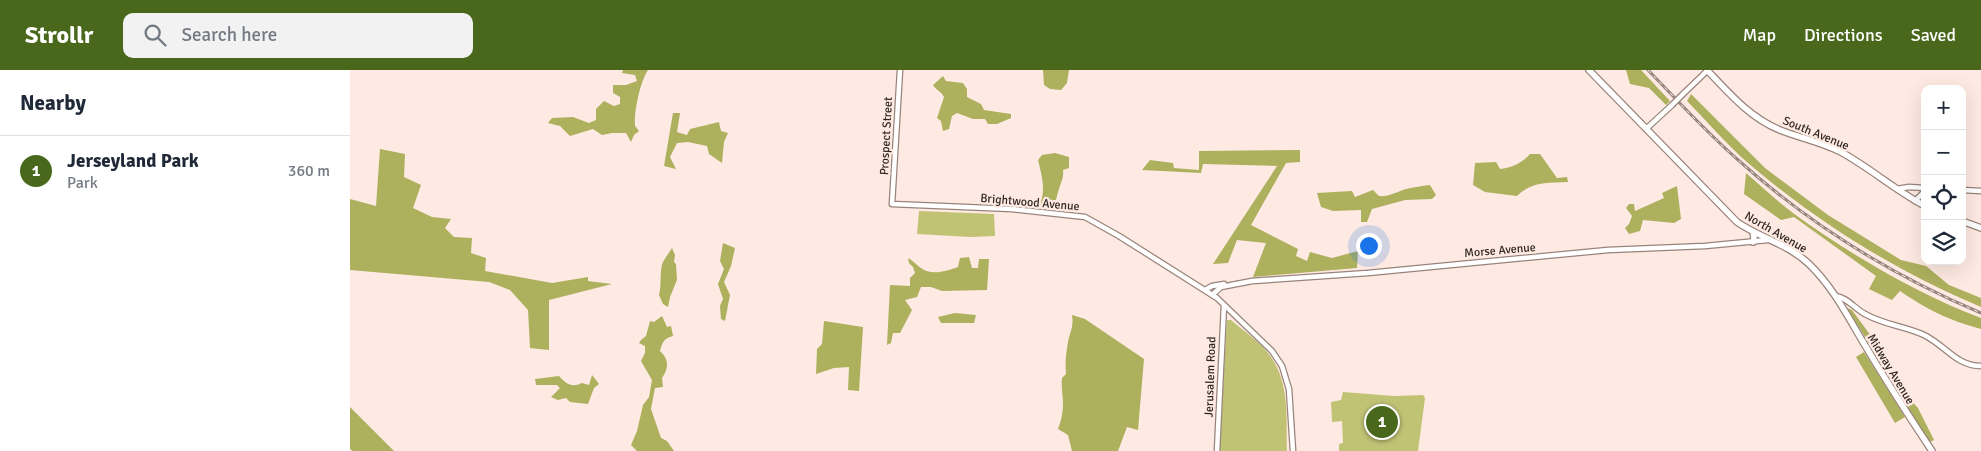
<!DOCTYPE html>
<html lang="en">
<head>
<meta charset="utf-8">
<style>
	body { margin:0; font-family:Signika,sans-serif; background:#f2f2f3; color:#1f2937 }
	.controls { position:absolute; right:15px; top:15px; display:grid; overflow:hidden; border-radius:10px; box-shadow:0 5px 20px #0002 }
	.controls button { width:45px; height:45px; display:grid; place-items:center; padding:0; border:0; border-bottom:1px solid #e0e1e3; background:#fff; color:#1f2937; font:25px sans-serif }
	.you { position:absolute; left:1018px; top:175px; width:18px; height:18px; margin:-12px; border:4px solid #fff; border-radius:50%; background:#1a73e8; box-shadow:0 0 0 8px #1a73e833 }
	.badge { display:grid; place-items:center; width:32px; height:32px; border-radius:50%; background:#49681c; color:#fff; font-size:16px; font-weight:700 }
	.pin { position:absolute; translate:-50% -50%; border:2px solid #fff; box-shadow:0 1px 5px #0006 }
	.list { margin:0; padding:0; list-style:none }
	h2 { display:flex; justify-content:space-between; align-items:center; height:65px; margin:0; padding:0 20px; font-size:21px }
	h2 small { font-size:16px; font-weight:400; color:#747a83 }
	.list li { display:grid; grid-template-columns:32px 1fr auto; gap:15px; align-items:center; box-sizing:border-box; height:70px; padding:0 20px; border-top:1px solid #e0e1e3 }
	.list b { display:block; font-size:19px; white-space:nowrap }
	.list p { margin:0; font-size:16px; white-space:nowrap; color:#747a83 }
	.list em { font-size:16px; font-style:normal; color:#747a83 }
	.icon { flex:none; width:28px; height:28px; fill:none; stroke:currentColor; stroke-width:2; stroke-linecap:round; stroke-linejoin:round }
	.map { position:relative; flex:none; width:1631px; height:381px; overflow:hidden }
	header { display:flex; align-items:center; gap:30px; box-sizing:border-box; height:70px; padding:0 25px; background:#49681c; color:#fff }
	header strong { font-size:24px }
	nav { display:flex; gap:28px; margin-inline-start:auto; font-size:18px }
	.search { width:350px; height:45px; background:#f2f2f3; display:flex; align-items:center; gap:12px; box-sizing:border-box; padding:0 18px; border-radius:10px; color:#747a83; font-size:19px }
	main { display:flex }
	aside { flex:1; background:#fff }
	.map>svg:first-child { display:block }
	.green { fill:#c0c374 }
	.forest { fill:#adb05d }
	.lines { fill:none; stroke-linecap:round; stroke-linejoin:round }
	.minor-casing { stroke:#99847b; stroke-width:7 }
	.major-casing { stroke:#99847b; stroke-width:8 }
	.minor { stroke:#fff; stroke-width:4.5 }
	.major { stroke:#fff; stroke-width:5.5 }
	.rail-casing { stroke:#958680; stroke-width:3 }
	.rail { stroke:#feeae2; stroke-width:1; stroke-dasharray:4; stroke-linecap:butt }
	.minor-bridge-casing { stroke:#99847b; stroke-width:7; stroke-linecap:butt }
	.minor-bridge { stroke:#fff; stroke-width:4.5 }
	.labels { text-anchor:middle; stroke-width:4.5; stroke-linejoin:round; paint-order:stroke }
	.street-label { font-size:12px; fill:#302723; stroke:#feeae2 }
</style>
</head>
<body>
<header>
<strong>Strollr</strong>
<div class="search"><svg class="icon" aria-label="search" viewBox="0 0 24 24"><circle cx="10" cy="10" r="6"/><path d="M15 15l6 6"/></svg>Search here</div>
<nav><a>Map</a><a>Directions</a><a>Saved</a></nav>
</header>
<main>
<aside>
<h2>Nearby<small></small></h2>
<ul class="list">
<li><span class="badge">1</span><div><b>Jerseyland Park</b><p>Park</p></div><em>360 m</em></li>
</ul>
</aside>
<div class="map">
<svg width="1631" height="381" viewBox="0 0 1631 381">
	<rect width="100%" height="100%" fill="#feeae2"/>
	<path class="green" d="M569,141l75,3 1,22 -25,1 -53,-3z
		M877,250h4c13,11 30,23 40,37 19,27 15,63 16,94h-68z
		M993,322l51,4 29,-1 2,3 -7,53h-79v-7l4,-1 -1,-22 -10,1 -1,-20 10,-2z"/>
	<path class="forest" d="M273,0h25c-8,12 -14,41 -13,56l4,5 -5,4 -3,7 -5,-9h-14l-10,2 -9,-6 -23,7 -10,-10 -12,-3 4,-5 21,-1 16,6 7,-3v-11l8,-8 10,5 6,-2v-7l-7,-4v-8h13l11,-4 -2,-6 -13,-2z
		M693,0h26l-2,13 -6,7 -11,-1 -6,-4z
		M1276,0h15l29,31 -4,4 -17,-17 -19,-4z
		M593,6l3,5 17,2 4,6v8l14,7 3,6 27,4v4l-14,6h-9l-3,-5h-12l-16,-6 -5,3 -3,13 -6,2 -2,-10 -4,-3 7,-21c-3,-6 -8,-7 -11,-12z
		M1341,24l74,74 63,47 73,45 25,6 23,19 32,13v9c-85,-36 -163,-84 -233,-144 -22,-19 -41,-42 -61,-62z
		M323,43h7l-3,19 10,3 3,-6 29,-7 2,9 7,2 -4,9 -2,21 -13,-9 -2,-8 -19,-4 -11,1 -7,14 6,12 -12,-3z
		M30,79l25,5 -1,23 17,8 -8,23 19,9 19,2 -6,9 9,9 18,1 -1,15 15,5 -1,13 67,12 36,-6v4l24,3 -63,16v50l-19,-2 -2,-38 -18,-20 -21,-8 -139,-12v-71l26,7z
		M950,80v12l-14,1 -35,62 47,24 -2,7 11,5 3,-9 22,6 26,-7 -1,17 -104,9 13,-34 -29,-3 -9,23 -15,1 64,-98 -74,-2 -2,9 -59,-3 8,-10 23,3 1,5 25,2v-19z
		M705,83l14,4v11l-6,2c1,8 -2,12 -4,19 -3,8 -2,12 -7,19h-14c9,-16 4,-31 0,-48l4,-5z
		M1180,84h10l17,24 10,-1 1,5c-20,1 -36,-1 -51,14l-32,-4 -12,-7 2,-22 21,-1 4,7c12,-1 23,-7 30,-15z
		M1396,103c15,13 31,28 47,40 55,40 124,81 188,105v11c-33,-9 -53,-19 -81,-38l-8,9 -23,-11 7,-13 -82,-59 -13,3 -37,-26z
		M1080,115l6,10 -4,4 -27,1 -33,9 -5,13h-6v-12l-28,1 -12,-4 -4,-14 35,-2 3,6 18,-7 6,6c9,1 18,-4 27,-7 8,-2 16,-3 24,-4z
		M1327,116l4,33 -7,4 -31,-3 -3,11 -11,3 -4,-6 4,-4 3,-8 -6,-8 3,-4h5l1,7 29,-13 -2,-5z
		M373,173l12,5 -4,18 -7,16 6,13 -5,26 -4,-2 -1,-13 3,-7 -5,-15 6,-15 -4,-8z
		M322,178l3,7 -1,7 2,2 1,16 -7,17 -2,10 -5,-3 -4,-9c3,-10 0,-24 4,-33 2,-4 6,-9 9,-14z
		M619,187l3,11h6l1,-9h10l-2,31 -45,1 -11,-4h-10l-4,10 -12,3 7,10 -12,23h-7l-2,10 -4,2 3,-60 20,1v-8l5,-5 -2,-6 -4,-4 -1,-5c6,3 8,7 13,10 10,8 26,3 37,-1l2,-9z
		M1497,238l5,2 27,37 -5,4z
		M605,243l21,2 -2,8h-33l-3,-6z
		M722,245l13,4 59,40 -6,71 -11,-3 -9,24h-46l-4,-16 -10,-6c3,-8 5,-16 5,-25 0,-9 -2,-16 -1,-26l4,-4c-1,-11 0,-21 2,-32 2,-10 6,-16 4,-27z
		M312,246l5,11 4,-1 2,10c-9,2 -11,7 -13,15 9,8 9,17 2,27l1,9 -8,1 -4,21 10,29 6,3 7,10h-37l-6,-6 6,-14 6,-26 6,-8 3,-17 -11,-19 4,-8v-7l-6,-3 2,-3 5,-4 4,-15 4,1z
		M474,251l39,6 -4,64 -11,-1 1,-23 -15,1 -18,6 1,-25 5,-5z
		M1514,282l41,65 -10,6 -39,-66z
		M242,305l7,9 -5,4 -6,16 -18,-2 -4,-4 -8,2 -7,-3 9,-9 -3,-3h-21l-1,-6 24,-3c7,8 13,12 23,7l7,2z
		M1554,323l14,15 16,32 -4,2 -31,-46z
		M0,337l44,44h-41l-3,-2z"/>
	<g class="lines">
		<defs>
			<path id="minor" d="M550,0l-8,134 120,5 73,8 34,19 98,62 55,53 10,15 7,23 4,62
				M1333,24l25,-24
				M1296,59l26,-24
				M1547,119l12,-2 16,1
				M1612,120l19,1
				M1565,131l10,-10
				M855,220l7,-4 12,-2
				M862,225l9,-8 31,-6 116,-8 240,-23 97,-4 63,-6
				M1485,226c12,1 20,13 30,18 19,11 40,12 59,21 21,10 32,31 57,31
				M867,381l7,-146"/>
			<path id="major" d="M1239,0l148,152c23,16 51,22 72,42 23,22 38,51 54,78 22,37 45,73 69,109
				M1357,0c22,23 43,48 73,60 20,8 42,12 61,22 29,16 54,38 84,54
				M1612,151l19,7
				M1403,172l1,-4 -1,-6"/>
		</defs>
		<use href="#minor" class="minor-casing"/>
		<use href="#major" class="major-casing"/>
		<use href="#minor" class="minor"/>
		<use href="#major" class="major"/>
		<defs>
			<path id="rail" d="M1298,0c29,30 57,61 89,89 72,65 154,116 244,154"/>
		</defs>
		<use href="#rail" class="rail-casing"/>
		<use href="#rail" class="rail"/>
		<defs>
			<path id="minor-bridge" d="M1322,35l11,-11"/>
		</defs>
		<use href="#minor-bridge" class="minor-bridge-casing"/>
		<use href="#minor-bridge" class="minor-bridge"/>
	</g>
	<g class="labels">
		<g class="street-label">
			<text transform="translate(1466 63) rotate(22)" y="4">South Avenue</text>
			<text transform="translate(536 66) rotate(-87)" y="4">Prospect Street</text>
			<text transform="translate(680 132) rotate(5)" y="4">Brightwood Avenue</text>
			<text transform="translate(1426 162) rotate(30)" y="4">North Avenue</text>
			<text transform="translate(1150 180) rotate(-5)" y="4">Morse Avenue</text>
			<text transform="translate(1541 299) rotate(59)" y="4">Midway Avenue</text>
			<text transform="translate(860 307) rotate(-88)" y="4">Jerusalem Road</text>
		</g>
	</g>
</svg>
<div class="controls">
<button>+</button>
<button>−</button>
<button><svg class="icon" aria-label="locate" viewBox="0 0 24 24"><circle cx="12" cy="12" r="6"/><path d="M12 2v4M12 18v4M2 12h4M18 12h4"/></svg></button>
<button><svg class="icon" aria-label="layers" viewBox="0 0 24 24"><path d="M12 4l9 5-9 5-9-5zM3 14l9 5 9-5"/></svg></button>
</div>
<div class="you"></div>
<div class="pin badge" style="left:1032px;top:352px">1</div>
</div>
</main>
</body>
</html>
